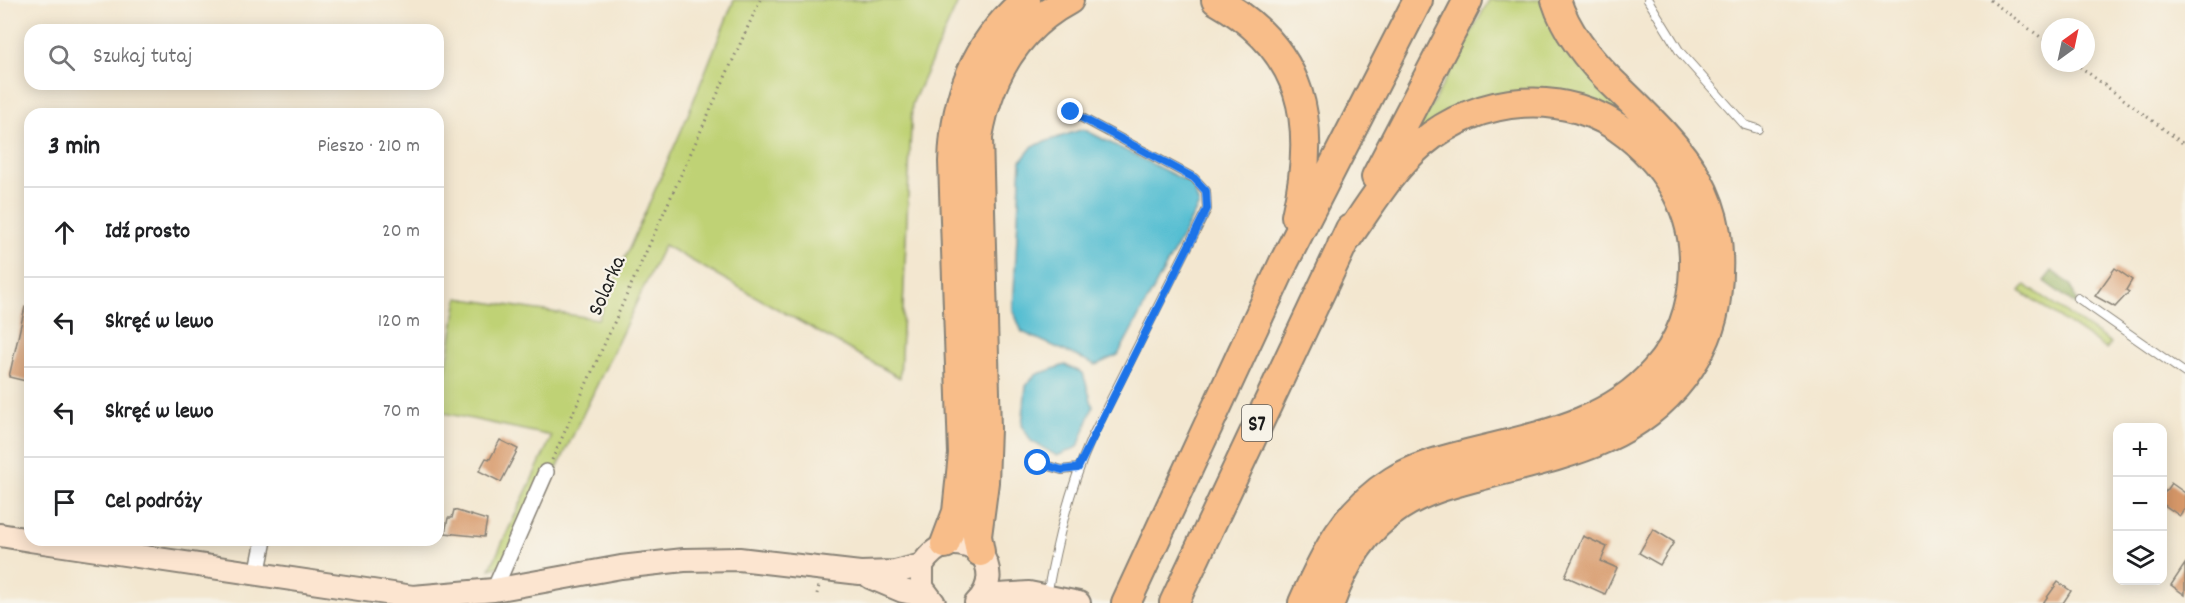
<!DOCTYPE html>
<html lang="pl">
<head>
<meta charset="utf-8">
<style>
	body { margin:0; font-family:Dekko,sans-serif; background:#f6f6f6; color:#202124 }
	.controls { position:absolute; right:18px; bottom:18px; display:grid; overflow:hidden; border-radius:12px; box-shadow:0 3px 15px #0003 }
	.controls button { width:54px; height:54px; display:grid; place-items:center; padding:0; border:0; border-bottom:2px solid #e0e0e0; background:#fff; color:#202124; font:30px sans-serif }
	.compass { position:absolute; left:2041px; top:18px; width:54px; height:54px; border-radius:50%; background:#fff; box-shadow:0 3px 15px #0003; rotate:33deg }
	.stop { position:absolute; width:18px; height:18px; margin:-14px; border:4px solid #1a73e8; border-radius:50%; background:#fff }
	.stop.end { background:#1a73e8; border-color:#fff; box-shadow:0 2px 6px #0008 }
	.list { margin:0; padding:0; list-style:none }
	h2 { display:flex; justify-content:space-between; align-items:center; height:78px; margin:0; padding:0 24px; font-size:26px }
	h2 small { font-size:20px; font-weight:400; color:#757577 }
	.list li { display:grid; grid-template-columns:39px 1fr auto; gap:18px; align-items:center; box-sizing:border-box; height:90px; padding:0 24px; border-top:2px solid #e0e0e0 }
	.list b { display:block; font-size:22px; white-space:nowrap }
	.list em { font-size:20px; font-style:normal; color:#757577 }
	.icon { flex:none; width:33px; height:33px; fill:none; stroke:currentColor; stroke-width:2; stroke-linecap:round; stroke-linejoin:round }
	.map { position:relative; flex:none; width:2185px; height:603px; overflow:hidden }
	.search { position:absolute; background:#fff; box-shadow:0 3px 15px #0003; left:24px; top:24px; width:420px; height:66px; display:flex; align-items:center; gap:15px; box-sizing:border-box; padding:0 21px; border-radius:18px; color:#757577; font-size:22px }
	.panel { position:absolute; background:#fff; box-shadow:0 3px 15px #0003; left:24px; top:108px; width:420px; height:438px; border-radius:18px }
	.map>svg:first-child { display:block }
	.green { fill:#bfd275; stroke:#6e7748; stroke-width:1.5 }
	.forest { fill:#97b466; stroke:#5a6841; stroke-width:1.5 }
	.water { fill:#55bed2; stroke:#386d77; stroke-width:1.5 }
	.building { fill:#d79869 }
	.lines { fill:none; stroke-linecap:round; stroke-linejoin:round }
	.lane-casing { stroke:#888276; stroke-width:10 }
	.street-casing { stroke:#888276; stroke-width:18 }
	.secondary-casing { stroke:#888276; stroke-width:26 }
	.highway-casing { stroke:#888276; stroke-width:32 }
	.path { stroke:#888276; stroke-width:3; stroke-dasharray:1.5 4.5; stroke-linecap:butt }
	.lane { stroke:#fff; stroke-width:8 }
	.street { stroke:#fff; stroke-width:15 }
	.secondary { stroke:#fce5d0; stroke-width:22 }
	.highway { stroke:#f8bd89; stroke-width:28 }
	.route { stroke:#1a73e8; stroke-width:8 }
	.labels { text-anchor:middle; stroke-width:4.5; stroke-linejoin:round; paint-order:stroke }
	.shield { fill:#f7f3e8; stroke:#5e5c59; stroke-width:1.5 }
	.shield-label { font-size:21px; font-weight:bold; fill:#1c1c1c }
	.street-label { font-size:22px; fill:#1c1c1c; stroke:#f7f3e8 }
</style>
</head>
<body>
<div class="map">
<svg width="2185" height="603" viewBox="0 0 2185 603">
	<rect width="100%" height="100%" fill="#f7f3e8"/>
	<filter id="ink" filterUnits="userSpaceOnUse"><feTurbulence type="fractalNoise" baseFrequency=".0167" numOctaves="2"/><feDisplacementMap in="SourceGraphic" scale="12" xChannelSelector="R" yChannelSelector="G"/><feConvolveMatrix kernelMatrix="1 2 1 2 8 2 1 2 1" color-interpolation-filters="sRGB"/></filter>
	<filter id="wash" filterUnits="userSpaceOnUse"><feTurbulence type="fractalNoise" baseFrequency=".008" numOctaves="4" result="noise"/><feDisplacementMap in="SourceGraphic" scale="24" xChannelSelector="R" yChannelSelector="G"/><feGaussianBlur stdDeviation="1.35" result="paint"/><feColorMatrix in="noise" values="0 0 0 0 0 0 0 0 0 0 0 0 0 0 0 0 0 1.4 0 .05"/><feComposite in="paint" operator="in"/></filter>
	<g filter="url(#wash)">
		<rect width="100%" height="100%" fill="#f3e7d0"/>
		<path class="green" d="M734,0h225l-47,104 -12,274 -236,-133 -152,318 -22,6 62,-133 -113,-24 19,-114 140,21 87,-197z
			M1489,0h55l114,140 -63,-37 -177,27z
			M2025,285l86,58 -5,6 -86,-58z"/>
		<path class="forest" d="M2052,271l19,14 7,21 -34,-25z"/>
		<path class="water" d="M1083,129l109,55 7,21 -81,150 -22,10 -74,-33 -9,-22 8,-149 12,-15z
			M1065,365l18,8 10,34 -15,40 -21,9 -26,-15 -9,-16 4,-39 9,-11z"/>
		<g id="blocks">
			<path class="building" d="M2115,268l17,12 -6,10 3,2 -14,15 -20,-11z
				M25,307h5v75l-21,-5z
				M500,440l18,9 -17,33 -22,-11 7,-13 4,1z
				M2171,483l14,10v15l-5,8 -17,-12v-9z
				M454,510l33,10 -3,17 -39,-4 3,-15h4z
				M1653,529l21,13 -14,23 -21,-12z
				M1583,536l24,11 -6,14 16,7 -12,26 -40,-18z
				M2185,564v31l-14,-10z
				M2058,582l13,9 -8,12h-20z"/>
		</g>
	</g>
	<g filter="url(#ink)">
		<use href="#blocks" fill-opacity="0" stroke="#888276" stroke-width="1.5"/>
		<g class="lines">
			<defs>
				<path id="lane" d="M1648,0l32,52 65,73 13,4
					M2078,298l107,75
					M1038,463l24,7 16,-2
					M1047,595c10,-54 22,-105 44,-156l116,-230 -1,-18 -12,-13 -123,-66"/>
				<path id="street" d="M257,575l7,-35
					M494,590l52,-118"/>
				<path id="secondary" d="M0,535l30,5
					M30,540l383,57 81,-7 127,-23 63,-7 55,-1 121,14 35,-1 27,-7
					M870,577l33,14 24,5
					M983,596l46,-3 50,10
					M934,603l-12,-16v-22c15,-23 35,-27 58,-13 12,17 12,35 -4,51"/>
				<path id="highway" d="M1216,0c89,50 102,123 80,216
					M1376,177l92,-177
					M945,544l12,-32 6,-58 -10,-292c2,-65 22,-119 73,-162
					M980,552l-3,-16 7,-54 2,-53 -8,-292c10,-59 37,-108 91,-137
					M1126,603l158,-341 134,-262
					M1174,603l176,-374
					M1303,603c22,-50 43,-93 90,-122 21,-13 46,-20 70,-26 69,-18 143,-28 192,-84 26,-29 38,-65 39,-103 2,-54 -25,-100 -66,-133 -60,-49 -150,-40 -207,9 -32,27 -54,67 -79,101
					M1330,603c14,-40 34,-74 70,-97 23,-15 50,-22 76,-29 78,-21 155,-31 207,-100 17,-23 30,-51 33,-79 13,-102 -30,-144 -98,-210 -26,-24 -51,-53 -62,-88"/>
			</defs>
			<use href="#lane" class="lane-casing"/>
			<use href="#street" class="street-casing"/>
			<use href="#secondary" class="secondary-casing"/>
			<use href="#highway" class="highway-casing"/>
			<path class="path" d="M1990,0l60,44
				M2075,63l110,82
				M552,460l208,-460
				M817,594l2,-8"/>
			<use href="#lane" class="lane"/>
			<use href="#street" class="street"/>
			<use href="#secondary" class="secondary"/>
			<use href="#highway" class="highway"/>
		</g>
	</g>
	<g class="lines" filter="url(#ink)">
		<path class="route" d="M1038,463l24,7 16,-2 129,-259 -1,-18 -12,-13 -123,-66"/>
	</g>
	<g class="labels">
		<rect class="shield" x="1242" y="405" width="30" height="36" rx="4.5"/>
		<g class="shield-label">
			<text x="1257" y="430">S7</text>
		</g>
		<g class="street-label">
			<text transform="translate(605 285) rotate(-66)" y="8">Solarka</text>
		</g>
	</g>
</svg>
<div class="controls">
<button>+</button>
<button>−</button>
<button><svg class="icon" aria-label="layers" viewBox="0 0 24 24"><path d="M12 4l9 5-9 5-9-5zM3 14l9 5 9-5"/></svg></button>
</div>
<svg class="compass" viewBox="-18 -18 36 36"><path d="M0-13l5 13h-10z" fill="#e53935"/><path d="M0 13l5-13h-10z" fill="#757577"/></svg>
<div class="stop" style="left:1038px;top:463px"></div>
<div class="stop end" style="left:1071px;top:112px"></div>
<div class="search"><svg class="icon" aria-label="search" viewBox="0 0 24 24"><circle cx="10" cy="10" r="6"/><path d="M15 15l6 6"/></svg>Szukaj tutaj</div>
<section class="panel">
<h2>3 min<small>Pieszo · 210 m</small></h2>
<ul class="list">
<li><svg class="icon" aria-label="ahead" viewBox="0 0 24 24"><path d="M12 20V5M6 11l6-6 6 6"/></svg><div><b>Idź prosto</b></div><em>20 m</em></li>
<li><svg class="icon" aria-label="left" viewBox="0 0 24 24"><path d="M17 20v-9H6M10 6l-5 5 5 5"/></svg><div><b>Skręć w lewo</b></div><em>120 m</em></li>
<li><svg class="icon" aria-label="left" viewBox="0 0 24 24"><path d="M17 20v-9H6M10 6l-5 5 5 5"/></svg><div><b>Skręć w lewo</b></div><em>70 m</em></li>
<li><svg class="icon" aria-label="arrive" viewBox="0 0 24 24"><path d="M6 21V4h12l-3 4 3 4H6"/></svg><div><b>Cel podróży</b></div></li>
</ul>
</section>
</div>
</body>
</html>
